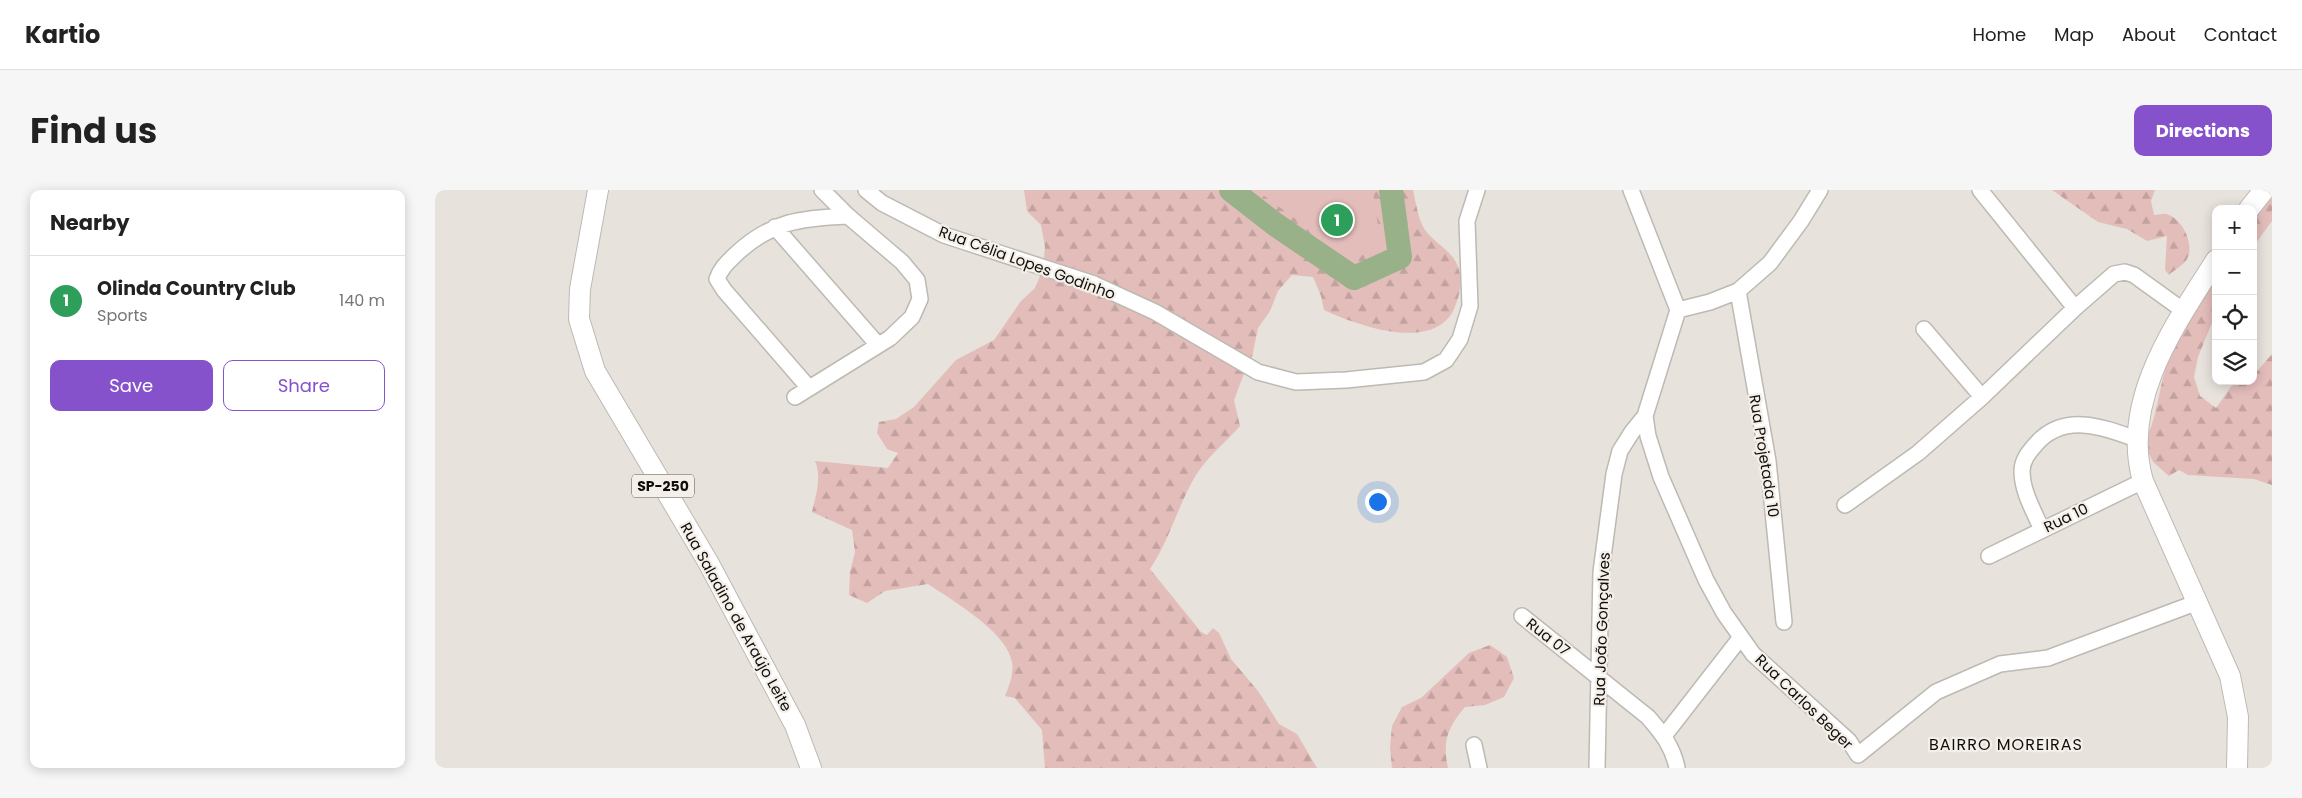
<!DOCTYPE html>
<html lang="en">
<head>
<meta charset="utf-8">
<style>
	body { margin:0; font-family:Poppins,sans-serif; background:#f6f6f6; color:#222 }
	.controls { position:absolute; right:15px; top:15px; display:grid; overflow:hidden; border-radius:10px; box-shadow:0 2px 12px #0003 }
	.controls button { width:45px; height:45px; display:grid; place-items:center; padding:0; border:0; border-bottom:1px solid #e0e0e0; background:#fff; color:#222; font:25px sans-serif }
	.you { position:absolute; left:942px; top:311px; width:18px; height:18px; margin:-12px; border:4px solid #fff; border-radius:50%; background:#1a73e8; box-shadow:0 0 0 8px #1a73e833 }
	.badge { display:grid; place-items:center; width:32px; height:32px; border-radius:50%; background:#8652cb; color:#fff; font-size:16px; font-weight:700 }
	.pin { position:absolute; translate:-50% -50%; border:2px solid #fff; box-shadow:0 1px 5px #0006 }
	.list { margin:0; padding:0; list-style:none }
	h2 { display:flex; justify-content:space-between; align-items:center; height:65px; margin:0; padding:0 20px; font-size:21px }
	h2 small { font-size:16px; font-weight:400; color:#767676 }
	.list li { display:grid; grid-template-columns:32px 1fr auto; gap:15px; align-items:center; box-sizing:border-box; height:90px; padding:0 20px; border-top:1px solid #e0e0e0 }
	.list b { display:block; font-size:19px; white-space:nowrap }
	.list p { margin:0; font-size:16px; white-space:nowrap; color:#767676 }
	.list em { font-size:16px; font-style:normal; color:#767676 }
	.actions { display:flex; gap:10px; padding:15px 20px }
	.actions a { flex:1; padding:11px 0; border:1px solid #8652cb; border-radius:10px; text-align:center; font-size:18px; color:#8652cb }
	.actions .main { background:#8652cb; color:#fff }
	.icon { flex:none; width:28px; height:28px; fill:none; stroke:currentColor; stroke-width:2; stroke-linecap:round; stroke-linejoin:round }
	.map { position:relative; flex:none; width:1837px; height:578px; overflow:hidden; border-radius:10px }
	header { display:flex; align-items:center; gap:30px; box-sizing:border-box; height:70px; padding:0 25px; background:#fff; border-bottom:1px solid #e0e0e0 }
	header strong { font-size:24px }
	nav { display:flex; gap:28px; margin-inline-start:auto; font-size:18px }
	.intro { display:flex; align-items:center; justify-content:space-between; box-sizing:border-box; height:120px; padding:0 30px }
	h1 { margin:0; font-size:35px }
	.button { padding:12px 22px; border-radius:10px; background:#8652cb; color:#fff; font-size:18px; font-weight:700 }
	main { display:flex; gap:30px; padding:0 30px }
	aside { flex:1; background:#fff; border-radius:10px; box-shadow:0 2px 12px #0003 }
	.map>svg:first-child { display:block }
	.forest { fill:url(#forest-firs) }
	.garden { fill:#e3bdba }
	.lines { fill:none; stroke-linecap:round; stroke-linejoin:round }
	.river { stroke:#99b189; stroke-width:24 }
	.minor-casing { stroke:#bdb9b3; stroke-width:18 }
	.major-casing { stroke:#bdb9b3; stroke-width:22 }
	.minor { stroke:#fff; stroke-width:15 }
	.major { stroke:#fff; stroke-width:20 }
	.labels { text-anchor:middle; stroke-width:4.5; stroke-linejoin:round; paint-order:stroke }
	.shield { fill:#f4f0e9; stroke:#54524e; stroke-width:1 }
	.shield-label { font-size:14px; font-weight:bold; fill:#100e0c }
	.street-label { font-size:15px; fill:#100e0c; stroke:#f4f0e9 }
	.neighbourhood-label { font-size:16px; letter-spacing:1px; fill:#100e0c; stroke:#f4f0e9 }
</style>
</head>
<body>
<header>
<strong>Kartio</strong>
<nav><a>Home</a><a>Map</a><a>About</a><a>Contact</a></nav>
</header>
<div class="intro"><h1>Find us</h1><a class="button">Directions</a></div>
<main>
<aside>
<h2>Nearby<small></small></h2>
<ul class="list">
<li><span class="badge" style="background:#2e9e5b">1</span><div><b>Olinda Country Club</b><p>Sports</p></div><em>140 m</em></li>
</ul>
<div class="actions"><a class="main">Save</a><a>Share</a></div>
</aside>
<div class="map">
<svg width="1837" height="578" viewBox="0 0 1837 578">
	<defs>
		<pattern id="forest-firs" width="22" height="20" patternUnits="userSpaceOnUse" patternTransform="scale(1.25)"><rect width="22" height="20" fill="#e3bdba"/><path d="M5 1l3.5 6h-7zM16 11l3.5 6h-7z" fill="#c2a19f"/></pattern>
	</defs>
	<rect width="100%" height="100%" fill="#e7e2dc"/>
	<path class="forest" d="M589,0h389c3,13 5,29 12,40 10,14 30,22 34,40 3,11 1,23 -3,34 -17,51 -98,22 -132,6l-3,-14 -8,-19 -21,-2 -14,16 -8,20 -12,17 -6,29 -2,1 -16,42 6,26c-15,17 -32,30 -44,49 -18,30 -26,64 -46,94l51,63 6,3 6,-7 6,5 12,26 27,32 21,33 18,10 20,34h-272l-3,-38 -27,-32 -10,-2c4,-10 9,-22 7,-34 -5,-30 -60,-62 -84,-78l-43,7 -18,12 -18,-8 1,-23 5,-20 -3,-22 -40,-18c4,-17 10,-35 3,-51l73,7 10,-15 -11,-4 -10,-16 2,-11 17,-3 18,-12 42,-47 38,-20 27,-39 14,-13 8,-19 2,-22 -4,-22 -14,-14z
		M1617,0h103l-4,11 3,14c3,0 9,-2 12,-1 16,4 29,30 21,45 -3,6 -13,11 -18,16l-4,-5 2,-34 -20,5 -20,-12 -29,-7z
		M1837,0v31l-19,26v-38z
		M1781,69v54l-18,44 -4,20 6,19 16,12 19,-27h18v-5l19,-22v131l-18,-6 -66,-4 -9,-5 -10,6 -16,-14 -9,-19c13,-24 14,-50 22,-76 11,-38 33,-73 50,-108z
		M1055,455l17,12 7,21 -10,19 -19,8 -20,2c-17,20 -23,34 -17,61h-56l-2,-21 2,-21 10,-19 19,-9 48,-45z"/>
	<path class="garden" d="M821,0h117l8,59 -30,10z"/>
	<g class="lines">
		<path class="river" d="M796,0l45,35 78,53 46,-21 -9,-67"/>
		<defs>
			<path id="minor" d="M431,0l16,13 62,32 150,49 61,28 103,60 38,10 50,-2 78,-8 22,-12 14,-21 10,-33 -3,-85 10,-31
				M1196,0l47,120
				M1545,0l95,118
				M340,37l103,118
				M1303,101l30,170 16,161
				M1243,120l32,-8 28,-11 32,-28 31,-42 19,-31
				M1489,139l58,68
				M374,198l-85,-98 -7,-11c4,-11 10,-16 18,-24 36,-34 66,-37 113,-39
				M360,207l95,-59 22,-21 8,-18 -3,-19 -15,-18 -54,-46 -26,-26
				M1210,226l3,20 13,41 45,103 18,33 29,41 96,87 9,14 78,-63 64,-28 48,-6 150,-56
				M1410,315l73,-52 64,-56 93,-89 39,-34 11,-2 9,3 50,36
				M1607,340c-8,-19 -20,-38 -20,-59 0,-11 7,-19 14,-27 28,-32 67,-17 100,-5
				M1554,366l154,-75
				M1087,426l126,101c14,16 25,30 29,51
				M1229,546l77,-99
				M1039,555l5,23
				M1162,578l4,-196 13,-98 6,-23 12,-19 13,-16 33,-106"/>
			<path id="major" d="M163,0l-18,99 -1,30 16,52 113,191 87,163 16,43
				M1814,19l15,-19
				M1781,70c-41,65 -96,141 -73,221l87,195 8,41 -1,51"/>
		</defs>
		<use href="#minor" class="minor-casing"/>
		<use href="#major" class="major-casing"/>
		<use href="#minor" class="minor"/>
		<use href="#major" class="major"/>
	</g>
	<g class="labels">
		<rect class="shield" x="197" y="284.5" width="62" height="23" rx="4"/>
		<g class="shield-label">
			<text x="228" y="301">SP-250</text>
		</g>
		<g class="street-label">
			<text transform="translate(592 73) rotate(20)" y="5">Rua Célia Lopes Godinho</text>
			<text transform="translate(1329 266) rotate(81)" y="5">Rua Projetada 10</text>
			<text transform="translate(1631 328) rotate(-26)" y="5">Rua 10</text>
			<text transform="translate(301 427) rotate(61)" y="5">Rua Saladino de Araújo Leite</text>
			<text transform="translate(1167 439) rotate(-88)" y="5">Rua João Gonçalves</text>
			<text transform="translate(1113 447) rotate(38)" y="5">Rua 07</text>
			<text transform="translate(1369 512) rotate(44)" y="5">Rua Carlos Beger</text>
		</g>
		<g class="neighbourhood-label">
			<text x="1571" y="560">BAIRRO MOREIRAS</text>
		</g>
	</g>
</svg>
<div class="controls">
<button>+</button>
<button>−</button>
<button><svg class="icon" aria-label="locate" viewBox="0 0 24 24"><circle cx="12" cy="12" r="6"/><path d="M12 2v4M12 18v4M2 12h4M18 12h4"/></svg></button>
<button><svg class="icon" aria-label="layers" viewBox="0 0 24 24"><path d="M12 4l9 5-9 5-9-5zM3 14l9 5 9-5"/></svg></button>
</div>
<div class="you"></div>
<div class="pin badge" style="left:902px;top:30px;background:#2e9e5b">1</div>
</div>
</main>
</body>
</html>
